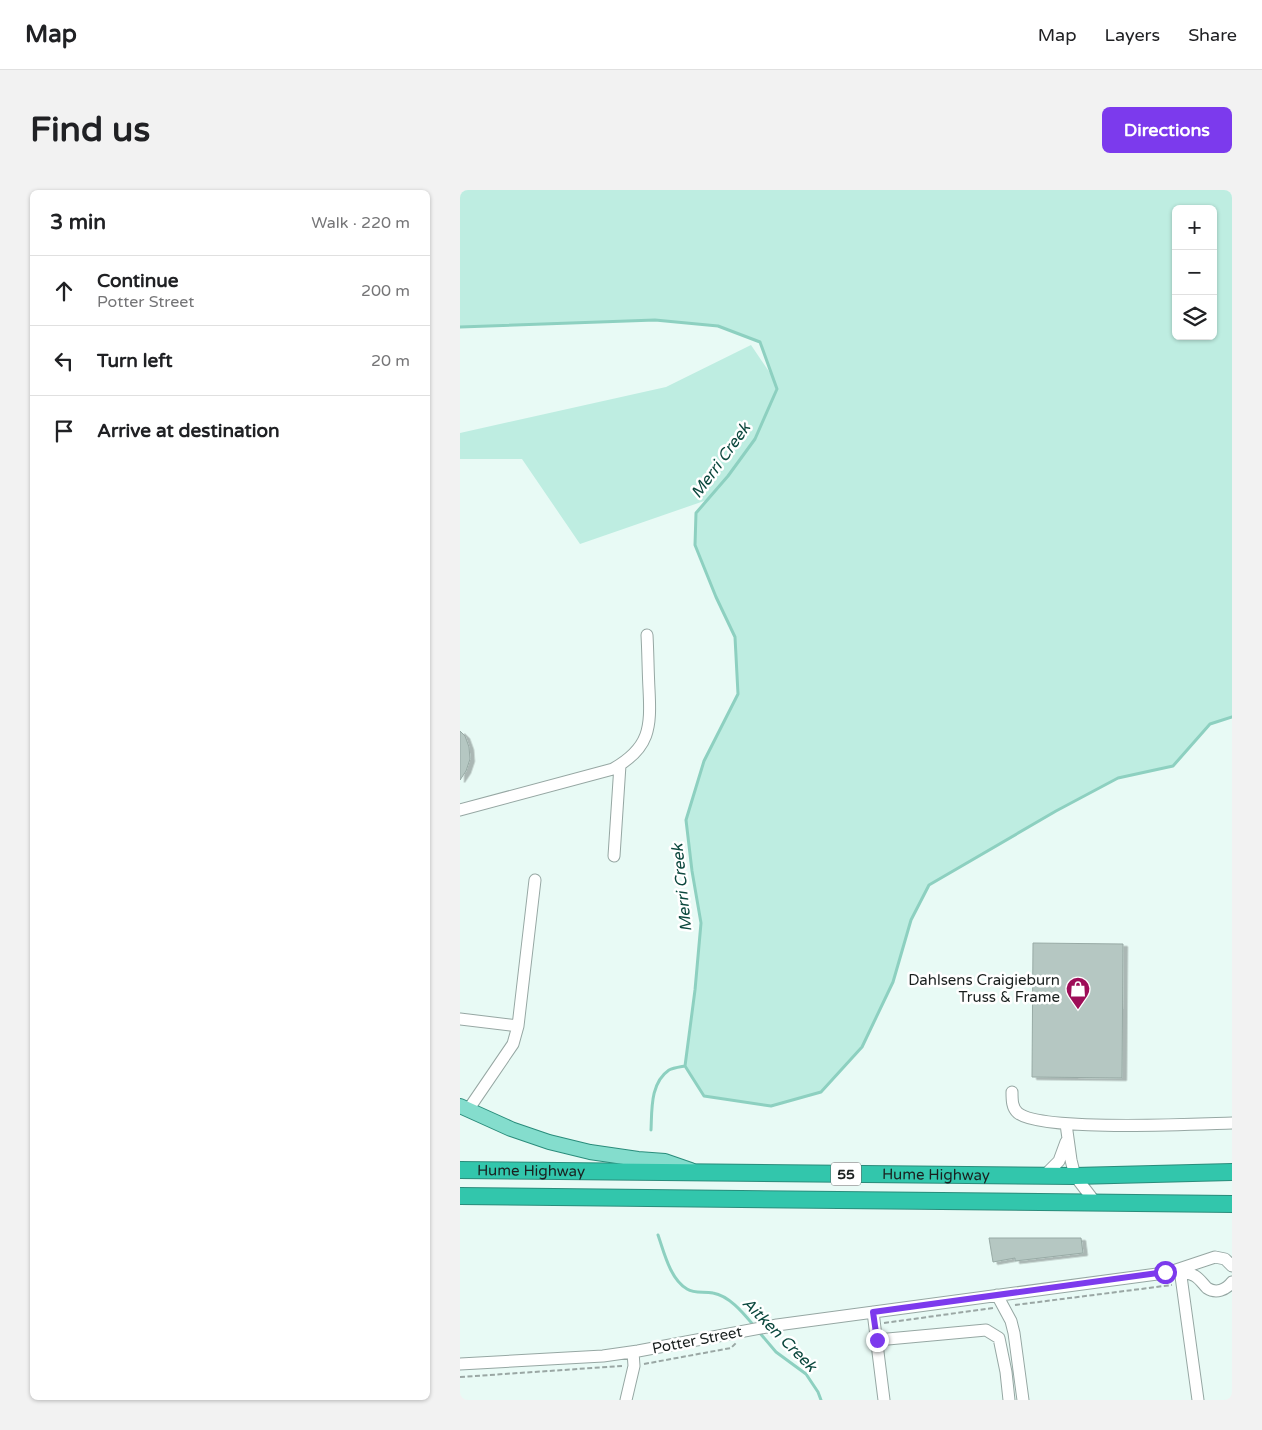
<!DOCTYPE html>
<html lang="en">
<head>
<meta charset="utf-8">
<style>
	body { margin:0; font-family:"Varela Round",sans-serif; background:#f2f2f2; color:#202124 }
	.controls { position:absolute; right:15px; top:15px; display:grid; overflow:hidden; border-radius:8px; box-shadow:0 1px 4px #0004 }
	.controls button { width:45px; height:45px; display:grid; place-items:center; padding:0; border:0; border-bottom:1px solid #e0e0e0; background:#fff; color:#202124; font:25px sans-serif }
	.stop { position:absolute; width:15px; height:15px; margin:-11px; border:4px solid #7c3aed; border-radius:50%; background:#fff }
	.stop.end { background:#7c3aed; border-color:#fff; box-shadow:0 1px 5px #0008 }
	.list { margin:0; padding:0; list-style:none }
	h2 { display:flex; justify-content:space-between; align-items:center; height:65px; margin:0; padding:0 20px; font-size:21px }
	h2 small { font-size:16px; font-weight:400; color:#757577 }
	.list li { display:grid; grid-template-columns:32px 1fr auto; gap:15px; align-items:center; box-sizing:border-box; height:70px; padding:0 20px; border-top:1px solid #e0e0e0 }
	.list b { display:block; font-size:19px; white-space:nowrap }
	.list p { margin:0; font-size:16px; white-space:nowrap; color:#757577 }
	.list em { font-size:16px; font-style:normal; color:#757577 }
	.icon { flex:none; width:28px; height:28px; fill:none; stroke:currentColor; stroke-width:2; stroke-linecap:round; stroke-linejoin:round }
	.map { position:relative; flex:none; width:772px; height:1210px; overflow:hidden; border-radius:8px }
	header { display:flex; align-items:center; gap:30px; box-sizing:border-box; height:70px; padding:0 25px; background:#fff; border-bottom:1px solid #e0e0e0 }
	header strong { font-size:24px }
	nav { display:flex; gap:28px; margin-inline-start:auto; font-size:18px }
	.intro { display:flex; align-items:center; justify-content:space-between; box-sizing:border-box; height:120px; padding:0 30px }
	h1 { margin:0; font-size:35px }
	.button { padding:12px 22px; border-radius:8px; background:#7c3aed; color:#fff; font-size:18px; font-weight:700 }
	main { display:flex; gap:30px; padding:0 30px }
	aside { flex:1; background:#fff; border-radius:8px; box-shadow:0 1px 4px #0004 }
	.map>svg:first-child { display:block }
	.green { fill:#beede1; fill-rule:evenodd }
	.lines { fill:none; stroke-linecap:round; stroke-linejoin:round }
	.stream { stroke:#8dd0c0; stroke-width:3 }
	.building { fill:#b5c7c2; stroke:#98aaa5; filter:url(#shadow) }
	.minor-casing { stroke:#96a7a3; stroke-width:13 }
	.major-casing { stroke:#2a8c7b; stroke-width:16 }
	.highway-casing { stroke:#2a8c7b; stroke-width:18 }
	.path { stroke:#9aa7a4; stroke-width:2; stroke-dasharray:5 2.5; stroke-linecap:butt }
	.minor { stroke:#fff; stroke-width:11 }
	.major { stroke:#84ddcd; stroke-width:14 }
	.highway { stroke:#32c6ac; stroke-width:16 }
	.route { stroke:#7c3aed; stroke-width:6 }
	.labels { text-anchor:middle; stroke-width:5; stroke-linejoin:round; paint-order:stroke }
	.shield { fill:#fff; stroke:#5f6362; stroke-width:1 }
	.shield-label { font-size:14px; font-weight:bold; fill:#1a201f }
	.poi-label { font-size:15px; fill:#1a201f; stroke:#fff; text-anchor:end }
	.street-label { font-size:15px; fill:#1a201f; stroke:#fff }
	.water-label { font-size:16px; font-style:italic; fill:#0b473d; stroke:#fff }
</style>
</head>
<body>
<header>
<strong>Map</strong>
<nav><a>Map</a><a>Layers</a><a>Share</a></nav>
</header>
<div class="intro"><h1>Find us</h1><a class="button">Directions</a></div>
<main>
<aside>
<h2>3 min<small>Walk · 220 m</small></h2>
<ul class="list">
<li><svg class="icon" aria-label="ahead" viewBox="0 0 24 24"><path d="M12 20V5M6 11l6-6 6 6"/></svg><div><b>Continue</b><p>Potter Street</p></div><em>200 m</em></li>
<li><svg class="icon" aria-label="left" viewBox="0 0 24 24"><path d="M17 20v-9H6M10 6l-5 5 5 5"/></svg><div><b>Turn left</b></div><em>20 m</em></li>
<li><svg class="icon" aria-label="arrive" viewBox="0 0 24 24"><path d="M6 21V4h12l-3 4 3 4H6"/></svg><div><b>Arrive at destination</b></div></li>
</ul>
</aside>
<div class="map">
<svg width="772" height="1210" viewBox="0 0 772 1210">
	<defs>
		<filter id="shadow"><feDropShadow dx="4.5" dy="2.5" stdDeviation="0" flood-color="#0004"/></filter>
	</defs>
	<rect width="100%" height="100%" fill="#e8faf5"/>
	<path class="green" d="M0,0h772v527l-22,7 -37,42 -55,13 -62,32 -127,74 -18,35 -18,62 -31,65 -41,45 -50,14 -67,-10 -19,-30 10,-76 6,-67 -9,-52 -6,-51 18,-59 34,-67 -3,-57 -19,-40 -21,-52 1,-32 11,-13 -127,44 -58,-85h-62v-26l206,-46 85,-42 21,31 -12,-34 -42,-16 -63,-6 -195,7zM716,19h37v127h-37z"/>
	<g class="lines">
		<path class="stream" d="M0,137l195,-7 63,6 42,16 17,47 -22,50 -27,37 -32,37 -1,32 21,52 19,40 3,57 -34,67 -18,59 6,51 9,52 -6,67 -10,76 19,30 67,10 50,-14 41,-45 31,-65 18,-62 18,-35 127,-74 62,-33 55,-12 37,-42 22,-7
			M191,940c1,-20 -1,-47 18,-60 4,-2 11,-3 16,-4
			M198,1045c6,17 12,44 29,54 8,5 17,2 26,4 17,3 31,21 42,34
			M299,1142l17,20 30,22 12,18 3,8"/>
	</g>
	<path class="building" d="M0,541l5,5 4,11 1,12 -4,12 -6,9z
		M573,753l90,1 -1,134 -90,-1z
		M529,1048h92l2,15 -68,8v-3l-22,4z"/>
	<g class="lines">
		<defs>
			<path id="minor" d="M0,620l153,-41c37,-21 38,-41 36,-80 -1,-18 -1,-36 -2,-54
				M154,666l6,-91
				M0,829l58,7 -5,18 -45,66
				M58,836l17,-146
				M552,902c0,8 0,16 6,21 23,19 178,11 214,10
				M606,934l5,36 4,16 20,26
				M585,985l14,-14 7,-19
				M720,1079l18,131
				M716,1080l39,-13 10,2 7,7
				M537,1105l14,26 3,12 9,67
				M413,1122l11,88
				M417,1150l109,-10 13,8 7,34 3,28
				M0,1174l143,-8 35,-5 139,-26 395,-53c7,0 17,0 23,4 5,3 8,8 12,12 9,6 19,2 25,-6
				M166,1210l8,-34 -1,-14"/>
			<path id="major" d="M0,916l51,23 38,13 41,10 48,7 27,2 26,9"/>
			<g id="highway">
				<path id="s1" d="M0,980l615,6 157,-4"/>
				<path d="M0,1006l772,8"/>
			</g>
		</defs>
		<use href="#minor" class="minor-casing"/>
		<use href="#major" class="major-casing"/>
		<use href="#highway" class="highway-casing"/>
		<path class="path" d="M555,1115l157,-20
			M424,1133l109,-15
			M184,1174l87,-16 5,-5
			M0,1187l162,-11"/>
		<use href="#minor" class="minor"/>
		<use href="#major" class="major"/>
		<use href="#highway" class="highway"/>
	</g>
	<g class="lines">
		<path class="route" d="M417,1150l-4,-28 292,-40"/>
	</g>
	<defs>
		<symbol id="shop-pin" viewBox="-11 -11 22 30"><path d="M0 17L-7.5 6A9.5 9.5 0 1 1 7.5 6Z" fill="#9e0d58" stroke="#fff"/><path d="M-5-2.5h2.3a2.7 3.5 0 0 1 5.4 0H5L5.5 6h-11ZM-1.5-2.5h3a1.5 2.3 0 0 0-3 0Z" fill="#fff"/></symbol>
	</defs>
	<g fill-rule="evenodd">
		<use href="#shop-pin" x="604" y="785" width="28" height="38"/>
	</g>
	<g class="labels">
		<rect class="shield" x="371" y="972.5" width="30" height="23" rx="4"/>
		<g class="shield-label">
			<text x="386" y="989">55</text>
		</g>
		<g class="poi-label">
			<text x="600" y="795">Dahlsens Craigieburn<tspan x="600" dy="17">Truss &amp; Frame</tspan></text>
		</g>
		<g class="street-label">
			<text dy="5" stroke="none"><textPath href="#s1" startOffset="71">Hume Highway</textPath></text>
			<text dy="5" stroke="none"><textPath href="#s1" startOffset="476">Hume Highway</textPath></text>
			<text transform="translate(237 1150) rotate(-11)" y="5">Potter Street</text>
		</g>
		<g class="water-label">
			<text transform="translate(260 270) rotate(-54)" y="6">Merri Creek</text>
			<text transform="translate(221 698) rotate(-96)" y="6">Merri Creek</text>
			<text transform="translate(320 1144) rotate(45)" y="6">Aitken Creek</text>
		</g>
	</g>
</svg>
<div class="controls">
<button>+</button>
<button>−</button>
<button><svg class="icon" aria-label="layers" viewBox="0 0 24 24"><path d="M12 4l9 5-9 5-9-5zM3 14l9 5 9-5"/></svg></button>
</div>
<div class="stop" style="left:705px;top:1082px"></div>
<div class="stop end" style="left:417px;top:1150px"></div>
</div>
</main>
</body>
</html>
